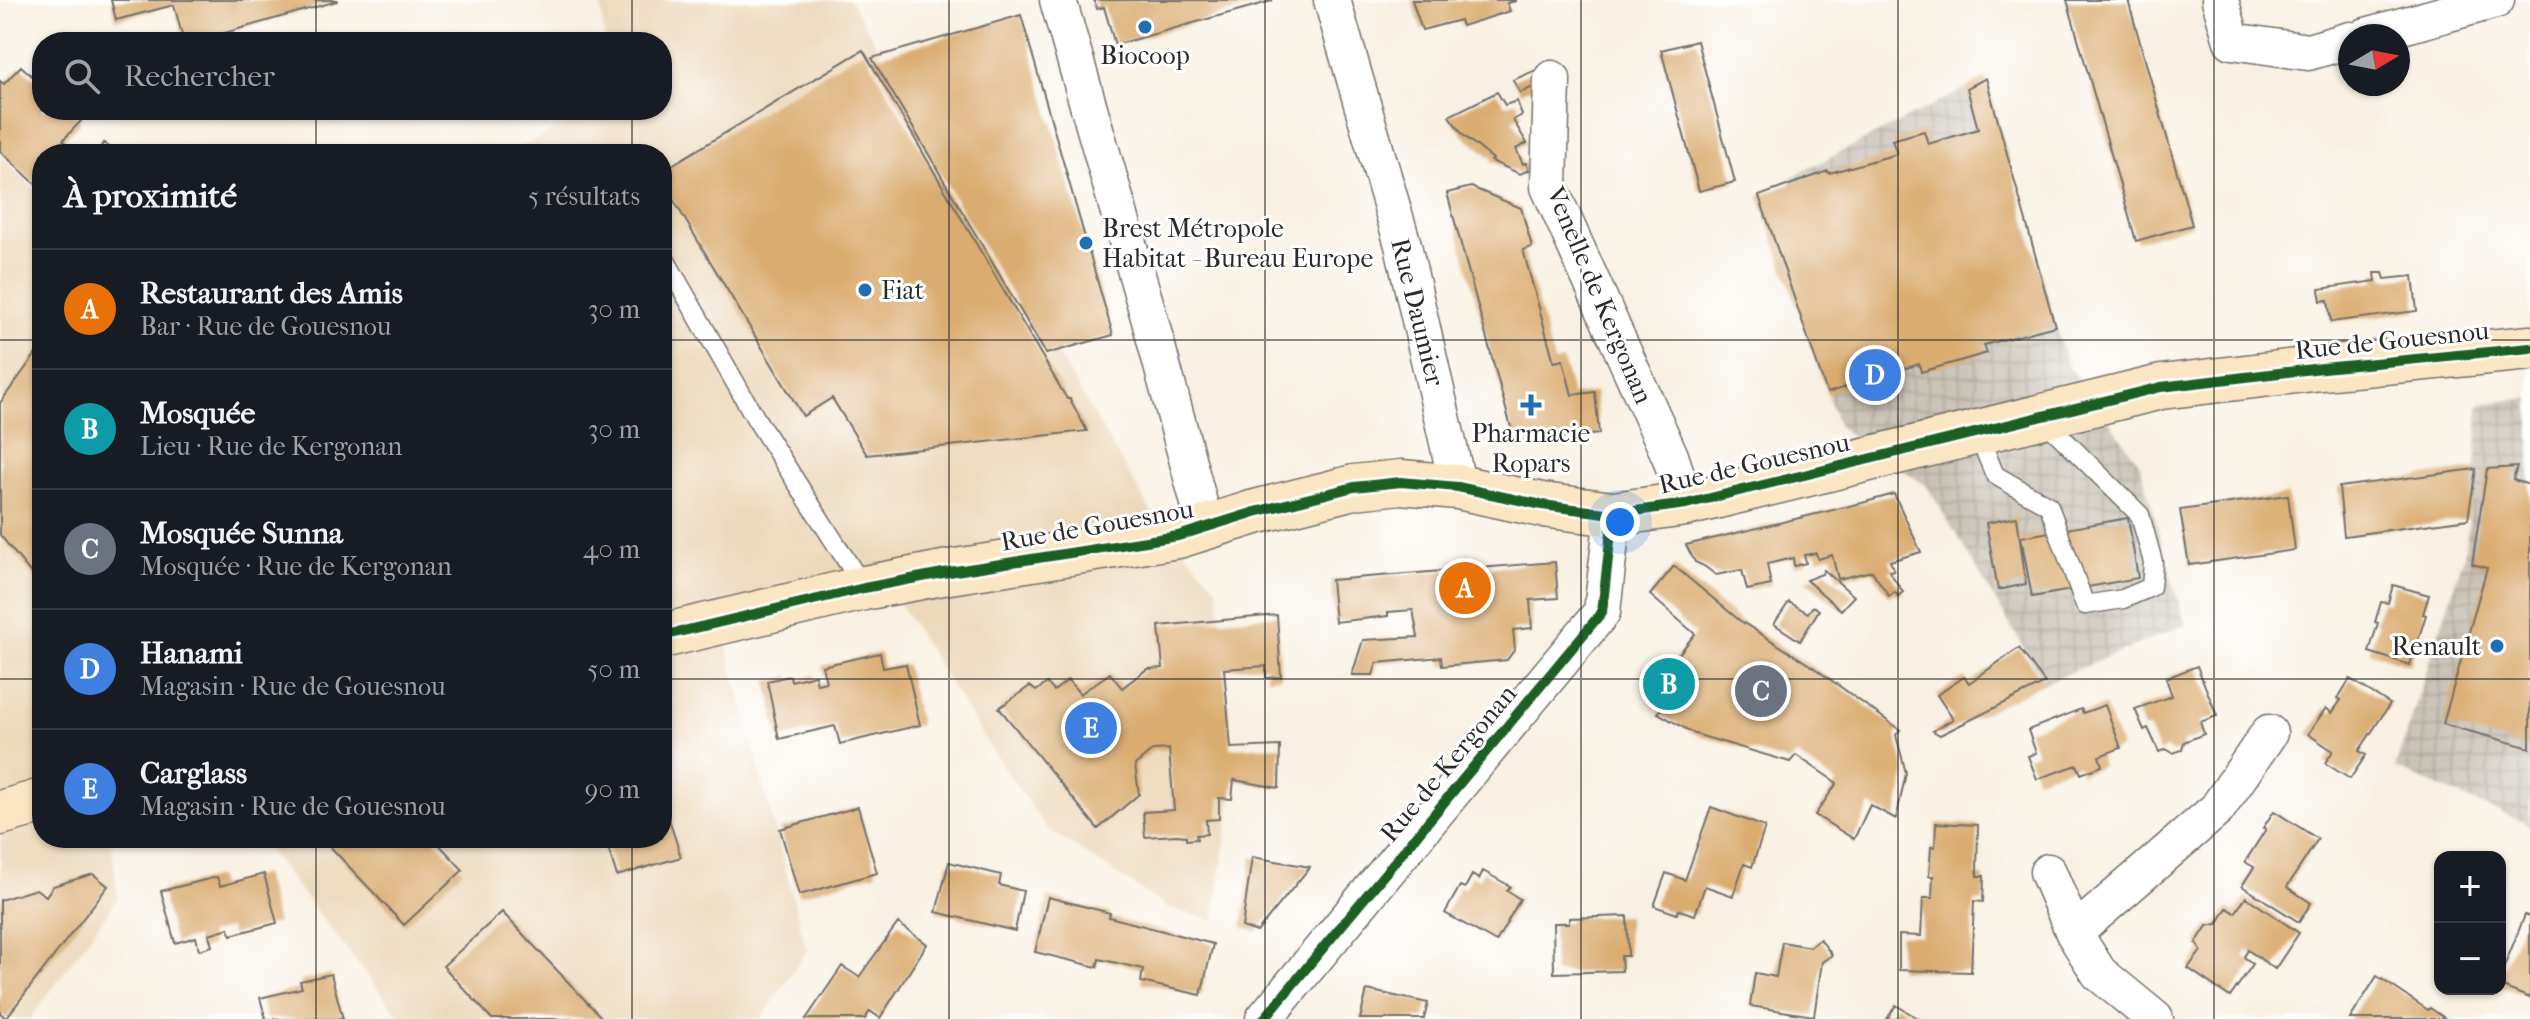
<!DOCTYPE html>
<html lang="fr">
<head>
<meta charset="utf-8">
<style>
	body { margin:0; font-family:"IM FELL French Canon",serif; background:#20242c; color:#f1f3f6 }
	.controls { position:absolute; right:24px; bottom:24px; display:grid; overflow:hidden; border-radius:16px; box-shadow:0 2px 6px #0004 }
	.controls button { width:72px; height:72px; display:grid; place-items:center; padding:0; border:0; border-bottom:2px solid #363941; background:#171b24; color:#f1f3f6; font:40px sans-serif }
	.compass { position:absolute; left:2338px; top:24px; width:72px; height:72px; border-radius:50%; background:#171b24; box-shadow:0 2px 6px #0004; rotate:80deg }
	.you { position:absolute; left:1620px; top:522px; width:28px; height:28px; margin:-20px; border:6px solid #fff; border-radius:50%; background:#1a73e8; box-shadow:0 0 0 12px #1a73e833 }
	.badge { display:grid; place-items:center; width:52px; height:52px; border-radius:50%; background:#db2777; color:#fff; font-size:26px; font-weight:700 }
	.pin { position:absolute; translate:-50% -50%; border:4px solid #fff; box-shadow:0 2px 8px #0006 }
	.list { margin:0; padding:0; list-style:none }
	h2 { display:flex; justify-content:space-between; align-items:center; height:104px; margin:0; padding:0 32px; font-size:34px }
	h2 small { font-size:26px; font-weight:400; color:#9ea1a6 }
	.list li { display:grid; grid-template-columns:52px 1fr auto; gap:24px; align-items:center; box-sizing:border-box; height:120px; padding:0 32px; border-top:2px solid #363941 }
	.list b { display:block; font-size:30px; white-space:nowrap }
	.list p { margin:0; font-size:26px; white-space:nowrap; color:#9ea1a6 }
	.list em { font-size:26px; font-style:normal; color:#9ea1a6 }
	.icon { flex:none; width:44px; height:44px; fill:none; stroke:currentColor; stroke-width:2; stroke-linecap:round; stroke-linejoin:round }
	.map { position:relative; flex:none; width:2530px; height:1019px; overflow:hidden }
	.search { position:absolute; background:#171b24; box-shadow:0 2px 6px #0004; left:32px; top:32px; width:640px; height:88px; display:flex; align-items:center; gap:20px; box-sizing:border-box; padding:0 28px; border-radius:32px; color:#9ea1a6; font-size:30px }
	.panel { position:absolute; background:#171b24; box-shadow:0 2px 6px #0004; left:32px; top:144px; width:640px; height:704px; border-radius:32px }
	.map>svg:first-child { display:block }
	.built { fill:#ecd8ba }
	.industrial { fill:url(#industrial-grid) }
	.building { fill:#daac6f }
	.lines { fill:none; stroke-linecap:round; stroke-linejoin:round }
	.lane-casing { stroke:#73706b; stroke-width:21 }
	.street-casing { stroke:#73706b; stroke-width:39 }
	.secondary-casing { stroke:#73706b; stroke-width:47 }
	.lane { stroke:#fff; stroke-width:18 }
	.street { stroke:#fff; stroke-width:36 }
	.secondary { stroke:#fbe6c4; stroke-width:44 }
	.cycleway-casing { stroke:#fff; stroke-width:15 }
	.cycleway { stroke:#1b5e20; stroke-width:10 }
	.grid { fill:none; stroke:#2b2b2b; stroke-width:2; stroke-opacity:0.55 }
	.poi-dot { fill:#1f6fb2; stroke:#fff; stroke-width:3 }
	.labels { text-anchor:middle; stroke-width:6; stroke-linejoin:round; paint-order:stroke }
	.poi-label { font-size:26px; fill:#2b2b2b; stroke:#fff }
	.street-label { font-size:26px; fill:#2b2b2b; stroke:#fff }
</style>
</head>
<body>
<div class="map">
<svg width="2530" height="1019" viewBox="0 0 2530 1019">
	<defs>
		<pattern id="industrial-grid" width="8" height="8" patternUnits="userSpaceOnUse" patternTransform="scale(2)"><rect width="8" height="8" fill="#cbc3b8"/><path d="M0 4h8M4 0v8" fill="none" stroke="#aea89e"/></pattern>
	</defs>
	<rect width="100%" height="100%" fill="#fff"/>
	<filter id="ink" filterUnits="userSpaceOnUse"><feTurbulence type="fractalNoise" baseFrequency=".0125" numOctaves="2"/><feDisplacementMap in="SourceGraphic" scale="16" xChannelSelector="R" yChannelSelector="G"/><feConvolveMatrix kernelMatrix="1 2 1 2 8 2 1 2 1" color-interpolation-filters="sRGB"/></filter>
	<filter id="wash" filterUnits="userSpaceOnUse"><feTurbulence type="fractalNoise" baseFrequency=".006" numOctaves="4" result="noise"/><feDisplacementMap in="SourceGraphic" scale="32" xChannelSelector="R" yChannelSelector="G"/><feGaussianBlur stdDeviation="1.8" result="paint"/><feColorMatrix in="noise" values="0 0 0 0 0 0 0 0 0 0 0 0 0 0 0 0 0 1.4 0 .05"/><feComposite in="paint" operator="in"/></filter>
	<g filter="url(#wash)">
		<rect width="100%" height="100%" fill="#f8f0e2"/>
		<path class="built" d="M600,0h250l32,55 -12,4 173,295 13,-3 96,162 66,76 16,191 -20,141 -47,-14 -121,-79 -53,-76 -98,-156 -171,40 83,315 -46,68h-360l-142,-181h403v-684h-152l78,-44h74v-68h-57z
			M0,156l42,40v642h69l7,60 -88,121h-30z"/>
		<path class="industrial" d="M1986,78l80,284 74,102 45,161 -140,58 -118,-197 -88,-59 -80,-231 32,-12 -1,-6z
			M2530,398v427l-135,-57 69,-212 12,-87 3,-65z"/>
		<g id="blocks">
			<path class="building" d="M111,0h226v1l-144,41h-9l-10,-37 -58,15z
				M1094,0h178v1l-157,44 -11,-38 -7,2z
				M1412,0h104v1l-9,2 3,8 -48,15 -2,-6 -38,10z
				M2067,0h61l64,225 -56,16z
				M1021,15l92,320 -67,19 -174,-296z
				M1697,41l38,141 -36,9 -38,-141z
				M863,50l204,349h3l17,32 -220,24 -35,-57 -29,18 -141,-235v-10z
				M21,66l21,19v25h27l12,11 -18,19 15,14h-36v36l-42,-39v-70l4,3z
				M1541,68l-1,16 -20,9 -7,-13z
				M1986,78l69,248 -71,19 3,8 -66,19 -2,-8 -92,29 -68,-197 69,-25 1,2 68,-19 -5,-14 32,-9 4,13 50,-15 -11,-41z
				M1497,92l8,13 12,-4 5,14 -9,5 14,23 -11,6 7,15 3,-1 3,7 -9,4 -29,-13 2,-2 -30,-24 -14,-19z
				M104,143l12,11h-22z
				M1471,187l50,21 11,39 -9,3 31,112 9,-2 9,35 23,-3 4,42 -84,8 -68,-249z
				M2375,273h8l2,6 28,-3 4,35 -86,11 -3,-22 -7,1 -2,-12 57,-8z
				M38,351l4,4v232l-42,-52v-132z
				M2517,467l-4,13 17,5v263l-87,-24 44,-156 -15,-4 15,-95z
				M2476,469l-8,50 -124,17 -5,-49z
				M1894,494l27,58 -31,9 4,9 -5,1 14,21 -5,4 -3,-4 -6,4 -17,-25 -34,8 -6,-24 -14,4 -2,-6 -12,2 2,8 -12,3 -1,-8 -26,6 4,21 -24,5 -5,-20 -26,5 -12,-9 -9,-4 -9,-17 176,-42z
				M2288,495l7,55 -106,15 -9,-55z
				M2017,517l9,67 -28,6 -12,-67z
				M2128,518l10,60 -106,19 -11,-60z
				M1555,562l3,36 -28,2 2,28 -19,2 2,19 -8,11 -65,6 -1,-9 -64,6 -4,12h-21l11,-35 55,-3 -5,-27 -25,2v4l-53,6 -4,-42z
				M1674,566l65,54 74,47 87,63 -4,5 10,38 -10,46 -26,-14 -16,34 -39,-24 22,-32 -41,-28 -6,7 -95,-28 -37,-21 5,-6 -16,-14 48,-59 -45,-39z
				M1824,570l30,26 -13,14 -35,-30 16,-6z
				M2393,585l36,10 -6,19 3,1 -16,50 -41,-13 9,-29 -3,-1 6,-20 7,1z
				M1789,602l19,11 5,-7 6,4 -19,31 -26,-17z
				M1277,615l4,62 -15,1v-12l-42,3 7,79 49,-2 -1,42 -45,-8 -2,19 -13,-1v21l-13,1 1,14 -11,1 1,4 -11,1v-4l-9,-1 -32,2 -2,-25 31,-2 -5,-61 -16,1 -18,15 4,29 -41,35 -99,-121 31,-22 6,5 11,-8 7,8 14,-11 12,14 30,-21 12,15 25,-19 16,-1 -4,-42z
				M2019,648l26,35 -105,52 -7,-4 20,-12 -16,-24 27,-18 5,6z
				M880,653l3,15 23,-4 14,61 -80,19 -5,-18 -56,13 -12,-58 23,-5 1,5 24,-6 2,9 9,-2 -4,-16z
				M2197,666l20,50 -17,6 4,12 -20,8 -2,8 -9,3 -7,-4 -7,3 -11,-24 -4,2 -9,-21 37,-13 -6,-18z
				M2350,679l40,25 -31,47 7,4 -16,24 -25,-16 8,-12 -25,-17 18,-26 6,5 9,-13 -3,-2z
				M2105,705l16,43 -22,8 3,10 -21,8 -4,-9 -40,14 -9,-23 8,-3 -8,-23 53,-21 2,4z
				M662,797l19,60 -64,19 -12,-38h57z
				M858,807l19,66 -78,22 -19,-66z
				M1711,807l54,20 -13,40 -8,-3 -11,32 -28,-10 -10,29 -16,-5 -2,4 -23,-8 12,-33 19,7z
				M2274,811l44,28 -31,48 24,16 -12,19 -57,-36 12,-19 -9,-5 21,-33 -3,-1z
				M1936,823l42,2 -1,51h7l-1,26 -9,-1 -3,71 -72,-2v-35l22,1 2,-38h9l1,-22h-4l2,-29h4z
				M322,838h111l30,32 -59,55z
				M1252,857l58,10 -53,65 -15,-5z
				M949,862l52,13 -2,10 24,6 -8,40 -79,-19z
				M1483,871l27,15 -3,5 13,8 -24,43 -51,-29 15,-27 5,2 7,-13 7,4z
				M93,874l15,12 -102,132 -6,-5v-113l36,-11 10,7 7,-10z
				M264,874l13,49 -46,12 -2,-7 -20,6 3,12 -13,4 -3,-13 -21,6 -14,-52 56,-14 3,9z
				M1048,897l62,16 -1,4 104,27 -12,51 -60,-13 2,-13 -44,-10 -2,8 -62,-15z
				M2246,897l53,36 -24,36 -27,-19 -4,7 9,7 -23,33 -42,-29 13,-17 -5,-8 11,-17 10,-2 10,-16 8,5z
				M502,912l101,107h-111l-49,-53z
				M2525,915l5,2v81l-30,-12v-9z
				M1627,916l1,40h-7l1,15 -68,2 -1,-50h16v-5z
				M898,923l29,21 -47,74 -10,-7 -5,8h-59l36,-53 17,11z
				M1820,939l12,16 -10,7 -8,54 -64,-10 5,-33 21,4 6,-35 28,5z
				M331,974l12,45h-77l-6,-21 42,-10 -2,-7z
				M2377,976l51,34 2,-2 16,11h-96z
				M1367,990l61,13 -4,16h-64z
				M1896,1005l23,14h-32z"/>
		</g>
	</g>
	<g filter="url(#ink)">
		<use href="#blocks" fill-opacity="0" stroke="#73706b" stroke-width="2"/>
		<g class="lines">
			<defs>
				<path id="lane" d="M662,254l94,165 108,169
					M1977,432l18,43 54,31 36,99 38,-6 28,-12 2,-25 -13,-47 -98,-97"/>
				<path id="street" d="M1058,0l91,317 57,212
					M1332,0l71,245 55,242
					M2220,0l12,41 76,11 42,-12
					M2366,36l130,-36
					M1552,79l-3,108 121,269 16,48
					M2048,872l26,61 25,40 56,46
					M2074,933l143,-124 52,-76
					M1264,1019l338,-407 11,-98"/>
				<path id="secondary" d="M662,636l202,-48 79,-15 235,-37 77,-24 99,-25 47,-5 57,5 84,18 71,9 73,-10 475,-117 152,-18 217,-21
					M0,813l42,-12"/>
			</defs>
			<use href="#lane" class="lane-casing"/>
			<use href="#street" class="street-casing"/>
			<use href="#secondary" class="secondary-casing"/>
			<use href="#lane" class="lane"/>
			<use href="#street" class="street"/>
			<use href="#secondary" class="secondary"/>
			<defs>
				<path id="cycleway" d="M662,636l202,-48 79,-15 235,-37 77,-24 99,-25 47,-5 57,5 84,18 71,9 73,-10 475,-117 152,-18 217,-21
					M1264,1019l338,-407 11,-98"/>
			</defs>
			<use href="#cycleway" class="cycleway-casing"/>
			<use href="#cycleway" class="cycleway"/>
		</g>
	</g>
	<path class="grid" d="M316,0v42M632,0v42M949,0v1019M1265,0v1019M1581,0v1019M1898,0v1019M2214,0v1019M316,110v44M632,110v44M0,340h42M662,340h1868M0,679h42M662,679h1868M316,838v181M632,838v181"/>
	<g class="poi-dot">
		<circle cx="1145" cy="27" r="8"/>
		<circle cx="1086" cy="243" r="8"/>
		<circle cx="865" cy="290" r="8"/>
		<path d="M1527 393h8v8h8v8h-8v8h-8v-8h-8v-8h8z"/>
		<circle cx="2497" cy="646" r="8"/>
	</g>
	<g class="labels">
		<g class="poi-label">
			<text x="1145" y="64">Biocoop</text>
			<text x="1102" y="237" text-anchor="start">Brest Métropole<tspan x="1102" dy="30">Habitat - Bureau Europe</tspan></text>
			<text x="881" y="299" text-anchor="start">Fiat</text>
			<text x="1531" y="442">Pharmacie<tspan x="1531" dy="30">Ropars</tspan></text>
			<text x="2481" y="655" text-anchor="end">Renault</text>
		</g>
		<g class="street-label">
			<text transform="translate(1600 295) rotate(67)" y="9">Venelle de Kergonan</text>
			<text transform="translate(1418 312) rotate(76)" y="9">Rue Daumier</text>
			<text transform="translate(2392 340) rotate(-6)" y="9">Rue de Gouesnou</text>
			<text transform="translate(1754 463) rotate(-13)" y="9">Rue de Gouesnou</text>
			<text transform="translate(1097 525) rotate(-10)" y="9">Rue de Gouesnou</text>
			<text transform="translate(1448 763) rotate(-50)" y="9">Rue de Kergonan</text>
		</g>
	</g>
</svg>
<div class="controls">
<button>+</button>
<button>−</button>
</div>
<svg class="compass" viewBox="-18 -18 36 36"><path d="M0-13l5 13h-10z" fill="#e53935"/><path d="M0 13l5-13h-10z" fill="#9ea1a6"/></svg>
<div class="you"></div>
<div class="pin badge" style="left:1465px;top:588px;background:#e8710a">A</div>
<div class="pin badge" style="left:1669px;top:684px;background:#0f9aa8">B</div>
<div class="pin badge" style="left:1761px;top:691px;background:#6b7280">C</div>
<div class="pin badge" style="left:1875px;top:375px;background:#3f7fe0">D</div>
<div class="pin badge" style="left:1091px;top:728px;background:#3f7fe0">E</div>
<div class="search"><svg class="icon" aria-label="search" viewBox="0 0 24 24"><circle cx="10" cy="10" r="6"/><path d="M15 15l6 6"/></svg>Rechercher</div>
<section class="panel">
<h2>À proximité<small>5 résultats</small></h2>
<ul class="list">
<li><span class="badge" style="background:#e8710a">A</span><div><b>Restaurant des Amis</b><p>Bar · Rue de Gouesnou</p></div><em>30 m</em></li>
<li><span class="badge" style="background:#0f9aa8">B</span><div><b>Mosquée</b><p>Lieu · Rue de Kergonan</p></div><em>30 m</em></li>
<li><span class="badge" style="background:#6b7280">C</span><div><b>Mosquée Sunna</b><p>Mosquée · Rue de Kergonan</p></div><em>40 m</em></li>
<li><span class="badge" style="background:#3f7fe0">D</span><div><b>Hanami</b><p>Magasin · Rue de Gouesnou</p></div><em>50 m</em></li>
<li><span class="badge" style="background:#3f7fe0">E</span><div><b>Carglass</b><p>Magasin · Rue de Gouesnou</p></div><em>90 m</em></li>
</ul>
</section>
</div>
</body>
</html>
